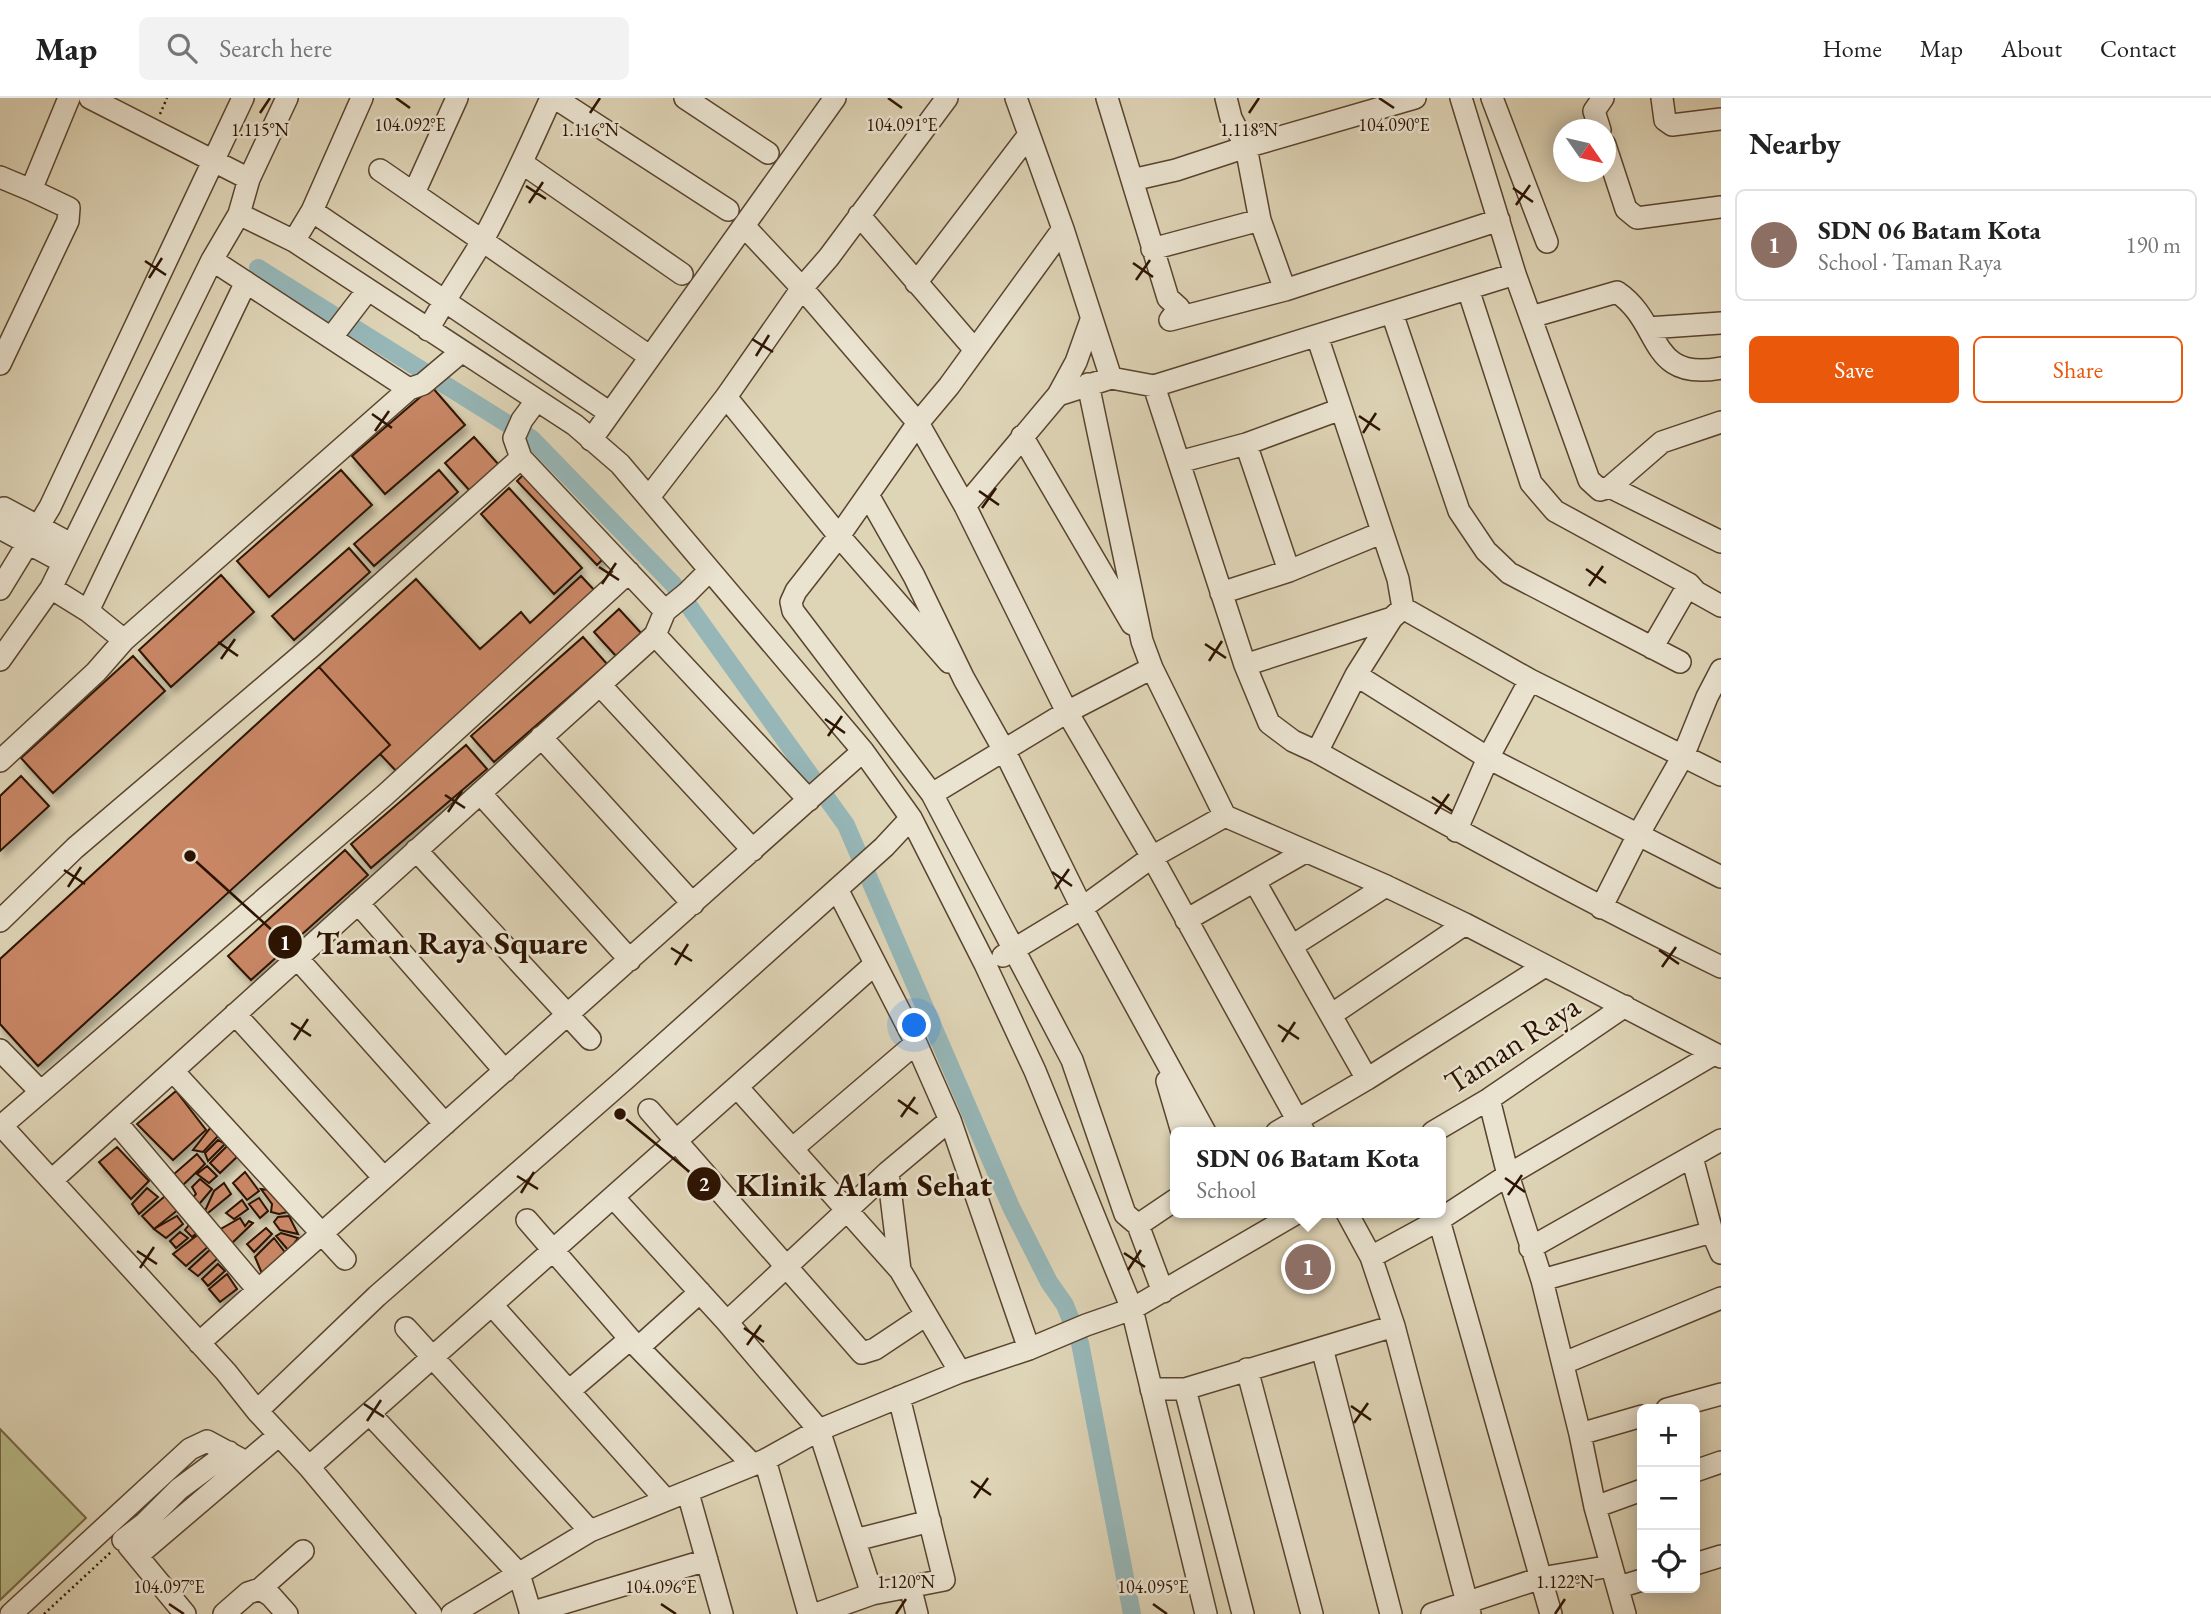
<!DOCTYPE html>
<html lang="en">
<head>
<meta charset="utf-8">
<style>
	body { margin:0; font-family:"EB Garamond",serif; background:#f2f2f2; color:#222 }
	.controls { position:absolute; right:21px; bottom:21px; display:grid; overflow:hidden; border-radius:10px; box-shadow:0 4px 18px #0003 }
	.controls button { width:63px; height:63px; display:grid; place-items:center; padding:0; border:0; border-bottom:2px solid #e0e0e0; background:#fff; color:#222; font:35px sans-serif }
	.compass { position:absolute; left:1553px; top:21px; width:63px; height:63px; border-radius:50%; background:#fff; box-shadow:0 4px 18px #0003; rotate:124deg }
	.you { position:absolute; left:915px; top:928px; width:24px; height:24px; margin:-18px; border:5px solid #fff; border-radius:50%; background:#1a73e8; box-shadow:0 0 0 10px #1a73e833 }
	.badge { display:grid; place-items:center; width:46px; height:46px; border-radius:50%; background:#ea580c; color:#fff; font-size:23px; font-weight:700 }
	.pin { position:absolute; translate:-50% -50%; border:4px solid #fff; box-shadow:0 2px 7px #0006 }
	.popup { position:absolute; left:1170px; top:1029px; width:276px; height:91px; box-sizing:border-box; display:grid; place-content:center; border-radius:10px; background:#fff; filter:drop-shadow(0 2px 5px #0005); font-size:23px; white-space:nowrap; color:#767676 }
	.popup b { font-size:26px; color:#222 }
	.popup::after { content:''; position:absolute; left:50%; top:100%; margin-left:-14px; border:14px solid transparent; border-top-color:#fff }
	.list { margin:0; padding:0; list-style:none }
	h2 { display:flex; justify-content:space-between; align-items:center; height:91px; margin:0; padding:0 28px; font-size:30px }
	h2 small { font-size:23px; font-weight:400; color:#767676 }
	.list li { display:grid; grid-template-columns:46px 1fr auto; gap:21px; align-items:center; box-sizing:border-box; height:112px; margin:0 14px 14px; padding:0 14px; border:2px solid #e0e0e0; border-radius:10px }
	.list b { display:block; font-size:26px; white-space:nowrap }
	.list p { margin:0; font-size:23px; white-space:nowrap; color:#767676 }
	.list em { font-size:23px; font-style:normal; color:#767676 }
	.actions { display:flex; gap:14px; padding:21px 28px }
	.actions a { flex:1; padding:16px 0; border:2px solid #ea580c; border-radius:10px; text-align:center; font-size:24px; color:#ea580c }
	.actions .main { background:#ea580c; color:#fff }
	.icon { flex:none; width:38px; height:38px; fill:none; stroke:currentColor; stroke-width:2; stroke-linecap:round; stroke-linejoin:round }
	.map { position:relative; flex:none; width:1721px; height:1516px; overflow:hidden }
	header { display:flex; align-items:center; gap:42px; box-sizing:border-box; height:98px; padding:0 35px; background:#fff; border-bottom:2px solid #e0e0e0 }
	header strong { font-size:33px }
	nav { display:flex; gap:38px; margin-inline-start:auto; font-size:24px }
	.search { width:490px; height:63px; background:#f2f2f2; display:flex; align-items:center; gap:18px; box-sizing:border-box; padding:0 24px; border-radius:10px; color:#767676; font-size:26px }
	main { display:flex }
	aside { flex:1; background:#fff }
	.map>svg:first-child { display:block }
	.green { fill:#b8bb89; stroke:#726846; stroke-width:2 }
	.lines { fill:none; stroke-linecap:round; stroke-linejoin:round }
	.canal { stroke:#96b6b7; stroke-width:18 }
	.building { fill:#c88665; stroke:#2d1402; stroke-width:2; filter:url(#shadow) }
	.minor-casing { stroke:#59442f; stroke-width:24 }
	.path { stroke:#2d1402; stroke-width:2.5; stroke-dasharray:2 3.5; stroke-linecap:butt }
	.minor { stroke:#eae3d0; stroke-width:21 }
	.ticks { fill:none; stroke:#2d1402; stroke-width:2.5 }
	.labels { text-anchor:middle; stroke-width:5; stroke-linejoin:round; paint-order:stroke }
	.street-label { font-size:32px; fill:#2d1402; stroke:#eae3d0 }
	.ticks-label { font-size:18px; text-anchor:middle; fill:#2d1402; stroke:#eae3d0; stroke-width:5; stroke-linejoin:round; paint-order:stroke }
	.leader { fill:none; stroke:#2d1402; stroke-width:2.5 }
	.callout-dot { fill:#2d1402; stroke:#eae3d0; stroke-width:2.5 }
	.mark-label { font-size:21px; text-anchor:middle; font-weight:bold; fill:#fff }
	.callout-label { font-size:33px; text-anchor:middle; font-weight:bold; fill:#2d1402; stroke:#eae3d0; stroke-width:5; stroke-linejoin:round; paint-order:stroke }
</style>
</head>
<body>
<header>
<strong>Map</strong>
<div class="search"><svg class="icon" aria-label="search" viewBox="0 0 24 24"><circle cx="10" cy="10" r="6"/><path d="M15 15l6 6"/></svg>Search here</div>
<nav><a>Home</a><a>Map</a><a>About</a><a>Contact</a></nav>
</header>
<main>
<div class="map">
<svg width="1721" height="1516" viewBox="0 0 1721 1516">
	<defs>
		<filter id="shadow"><feDropShadow dx="3.5" dy="6" stdDeviation="3.5" flood-color="#0004"/></filter>
	</defs>
	<rect width="100%" height="100%" fill="#ded4b6"/>
	<filter id="stains"><feTurbulence type="fractalNoise" baseFrequency=".00286" numOctaves="4"/><feColorMatrix values="0 0 0 0 .2 0 0 0 0 .09 0 0 0 0 .02 0 0 0 .5 -.17"/></filter>
	<radialGradient id="worn" r=".72"><stop offset=".6" stop-color="#630" stop-opacity="0"/><stop offset="1" stop-color="#630" stop-opacity=".3"/></radialGradient>
	<path class="green" d="M0,1331l86,89 -86,82z"/>
	<g class="lines">
		<path class="canal" d="M258,170l274,171 141,145 173,241 165,382 38,75 16,23 15,38 52,271"/>
	</g>
	<path class="building" d="M432,289l33,38 -80,69 -33,-38z
		M474,339l25,28 -29,26 -25,-28z
		M341,372l31,35 -103,92 -32,-36z
		M439,372l19,22 -84,74 -20,-22z
		M528,372l80,84 -11,11 -80,-84z
		M509,390l73,80 -28,26 -73,-80z
		M349,450l21,24 -76,68 -22,-24z
		M221,477l33,37 -83,75 -32,-37z
		M581,478l16,17 -198,181 -19,-20 10,-9 -71,-78 97,-88 64,70 41,-37 9,11z
		M619,511l22,24 -25,23 -22,-24z
		M583,539l24,27 -113,98 -23,-26z
		M133,558l32,35 -112,102 -32,-35z
		M319,569l71,78 -352,321 -38,-42v-65z
		M466,647l21,24 -116,99 -20,-24z
		M21,678l28,30 -49,45v-55z
		M345,752l23,25 -117,105 -23,-24z
		M176,993l30,39 -33,30 -36,-36z
		M211,1029l8,8 -16,17 -10,-2z
		M218,1042l7,4 -17,17 -3,-8z
		M229,1046l10,11 -19,18 -10,-10z
		M117,1049l32,34 -18,18 -32,-37z
		M197,1056l8,10 -22,21 -9,-11z
		M207,1068l10,10 -8,7 -12,-9z
		M245,1074l14,19 -12,9 -14,-17z
		M200,1081l12,10 -17,20 -6,-7 7,-8 -4,-7z
		M224,1085l7,11 -23,19h-4l10,-22z
		M147,1090l11,9 -19,17 -7,-10z
		M261,1091l15,2 16,20 -13,3 -8,-2 1,-8z
		M165,1098l14,13 -25,20 -12,-13z
		M259,1100l9,13 -8,7 -11,-14z
		M242,1102l6,9 -14,10 -8,-6z
		M177,1118l6,8 -17,14 -12,-9z
		M289,1118l9,18 -18,-4 -6,-8 4,-5z
		M240,1120l5,8 4,-5 4,2 -21,20 -13,-13z
		M192,1123l6,11 -6,5 -7,-7z
		M266,1130l6,6 -18,18 -7,-8z
		M180,1134l8,6 -12,10 -6,-7z
		M200,1135l10,12 -24,21 -13,-12z
		M281,1135l17,5 -9,13 -13,-15z
		M274,1140l13,17 -24,21 -8,-19z
		M214,1148l3,13 -19,17 -9,-7z
		M218,1166l7,7 -17,15 -6,-7z
		M227,1176l10,15 -17,13 -11,-13z"/>
	<g class="lines">
		<defs>
			<path id="minor" d="M90,0l159,81
				M555,0l173,112
				M685,0l83,55
				M1016,0l47,131 48,149
				M1107,0l61,200 11,10 -9,12 115,-30 214,-70
				M1226,0l5,20 15,29 14,73 25,70
				M1461,0l54,176 74,206 11,10 10,-3 52,-45 59,-20
				M1492,0l55,144
				M1662,0l3,22 7,5 49,-6
				M1600,32l-6,-19 9,-13
				M1605,47l21,64 11,9 84,-11
				M522,65l160,111
				M380,72l269,186
				M0,79l31,13
				M1132,82l44,-10 70,-23 169,-49
				M414,95l43,-95
				M312,113l298,202
				M239,116l55,27 281,184 45,39 243,287 48,67 74,146 50,107 97,238 74,305
				M859,117l116,135
				M744,128l58,62 116,135 47,83 102,206 85,145 152,275
				M1063,131l-114,157 -31,37 -79,113 -43,55 -5,11 2,9 139,183 140,266 53,154 13,11 25,67
				M294,143l18,-30 50,-113
				M1152,151l108,-29
				M916,185l112,-147
				M1468,191l63,194 24,28 134,73 7,8 25,14
				M1392,215l67,198 27,40 23,22 171,89
				M1531,219l86,-25c46,31 30,90 104,76
				M1648,230l73,-5
				M428,232c17,-32 38,-61 56,-92 25,-46 46,-93 67,-140
				M1317,238l81,243 5,29 127,72 191,95
				M331,240l36,-47
				M0,266l68,-143 1,-13 -38,-18 38,-92
				M1088,286l54,257 10,27 73,148 161,70 79,38 256,133
				M1154,288l91,279 24,58 24,18 24,11c133,75 267,148 404,215
				M409,291l14,-5 38,-32
				M1058,297l18,-33 15,-42
				M726,299l113,139 110,126
				M536,303l-14,19 -8,18 7,20 144,153
				M1022,338l110,188
				M591,342l244,-342
				M1246,346l43,127
				M1179,364l67,-18 95,-35
				M1610,389l111,55
				M868,397l46,81 50,103 41,73 77,156 123,224
				M649,399l77,-100 76,-109 27,-31 118,-159
				M965,408l93,-111 53,-17 43,8 361,-112
				M0,411l4,-1 67,36
				M0,430l63,34
				M709,473l-22,22 -22,18 -10,24 154,165
				M51,490l37,23 36,29
				M0,491l50,-82 193,-409
				M1221,495l68,-22 92,-38
				M88,513l158,-329
				M1652,550l37,-64
				M0,562l51,-72 161,-328 27,-46 10,-35 38,-81
				M1245,567l147,-47 11,-10
				M1356,577l132,83 233,119
				M600,587l153,165
				M541,639l152,167
				M1317,654l39,-77 36,-57
				M0,663l96,-89 28,-32 285,-251 -197,-129
				M480,695l150,167
				M932,696l135,-82 85,-44
				M1456,733l32,-73 42,-78
				M416,752l174,189
				M1255,784l112,197
				M837,791l79,154 34,77 79,229
				M358,805l147,168
				M1601,810l37,-73 45,-79 24,-59 14,-27
				M1186,822l119,-68
				M0,823l75,-73 237,-202 209,-188
				M1292,848l94,-60
				M1003,858l79,-48 70,-51 73,-41
				M297,860l148,166
				M235,916l149,164
				M1331,917l134,-91
				M0,952l40,41
				M173,973l172,188
				M1167,983l15,51
				M737,989l163,183
				M1489,1001l19,76 34,105 38,154 15,73 30,107
				M649,1012l213,243 13,-4 51,-34
				M116,1024l142,168
				M0,1026l226,248 31,39 52,56 122,147
				M0,1029l385,-332 244,-223
				M1277,1034l90,-53 178,-113
				M1433,1034l56,-33 136,-93
				M792,1051l124,-106
				M1692,1059l20,75 9,21
				M888,1074l12,98 60,102
				M52,1082l603,-545
				M613,1099l114,125 92,108 53,164
				M1347,1115l24,44 23,69 76,288
				M527,1122l103,119 122,125
				M1439,1122l112,394
				M1138,1127l37,-25
				M1530,1150l191,-108
				M1371,1159l68,-37 69,-45 206,-121
				M1542,1182l170,-48
				M492,1207l174,195
				M727,1224l161,-150 62,-52
				M406,1230l184,203
				M199,1245l664,-592
				M639,1249l61,-55
				M1322,1250l69,266
				M1564,1265l157,-65
				M1247,1271l65,245
				M1151,1291h34l209,-63
				M1185,1291l58,225
				M569,1293l61,-52
				M1667,1311l54,-15
				M257,1313l120,-115 246,-215 261,-234 27,-29
				M370,1316l149,160 12,40
				M1580,1336l62,-18
				M765,1362l44,154
				M309,1369l566,-503
				M1695,1373l26,-9
				M688,1395l34,121
				M1595,1409l47,-17
				M123,1442l22,-17 34,-34 50,-37
				M855,1442l75,-19
				M128,1447l57,69
				M138,1457l141,-120
				M1695,1466l26,-8
				M910,1488l7,28
				M1619,1489l23,-7
				M260,1491l11,7 16,18
				M530,1515l177,-53
				M11,1516l179,-165 17,-8 39,21
				M224,1516l24,-21 12,-4 43,-38
				M452,1516l138,-83 175,-71 54,-30 141,-58 69,-23 57,-24 46,-16 165,-96
				M816,1516l56,-20 72,-14 -45,-183
				M1432,1516l109,-36 70,-12"/>
		</defs>
		<use href="#minor" class="minor-casing"/>
		<path class="path" d="M160,16l7,-16
			M44,1516l67,-62"/>
		<use href="#minor" class="minor"/>
	</g>
	<path class="ticks" d="M396,0l14,10M888,0l14,10M1379,0l15,10M260,15l10,-15M590,15l10,-15M1249,15l10,-15M526,88l20,13M1513,90l20,14M529,105l14,-21M1516,107l14,-20M145,163l21,14M1133,165l20,14M149,180l13,-20M1136,182l14,-20M752,241l21,13M756,258l13,-21M372,316l20,14M1359,318l21,14M375,333l14,-20M1363,335l13,-20M979,393l20,14M982,410l14,-20M599,469l20,13M1586,471l20,14M602,486l14,-21M1589,488l14,-20M218,544l20,14M1205,546l21,14M221,561l14,-20M1209,563l13,-20M825,621l20,14M828,638l14,-20M445,697l20,13M1432,699l20,14M448,714l14,-21M1435,716l14,-20M64,772l21,14M1052,774l20,14M68,789l13,-20M1055,791l14,-20M671,850l21,13M1659,852l20,14M675,867l13,-21M1662,869l14,-20M291,925l20,13M1278,927l21,14M294,942l14,-21M1282,944l13,-20M898,1002l20,14M901,1019l14,-20M517,1078l21,13M1505,1080l20,14M521,1095l13,-21M1508,1097l14,-20M137,1153l20,13M1124,1155l21,14M140,1170l14,-21M1128,1172l13,-20M744,1230l20,14M747,1247l14,-20M364,1306l20,13M1351,1308l20,14M367,1323l14,-21M1354,1325l14,-20M971,1383l20,14M974,1400l14,-20M169,1506l15,10M661,1506l15,10M1153,1506l14,10M896,1516l10,-15M1555,1516l10,-15"/>
	<g class="labels">
		<g class="street-label">
			<text transform="translate(1512 946) rotate(-33)" y="11">Taman Raya</text>
		</g>
	</g>
	<g class="ticks-label">
		<text x="410" y="33">104.092°E</text>
		<text x="902" y="33">104.091°E</text>
		<text x="1394" y="33">104.090°E</text>
		<text x="260" y="38">1.115°N</text>
		<text x="590" y="38">1.116°N</text>
		<text x="1249" y="38">1.118°N</text>
		<text x="906" y="1490">1.120°N</text>
		<text x="1565" y="1490">1.122°N</text>
		<text x="169" y="1495">104.097°E</text>
		<text x="661" y="1495">104.096°E</text>
		<text x="1153" y="1495">104.095°E</text>
	</g>
	<path class="leader" d="M190 758L285 844M620 1016L704 1086"/>
	<g class="callout-dot">
		<circle cx="190" cy="758" r="7"/>
		<circle cx="620" cy="1016" r="7"/>
		<circle cx="285" cy="844" r="18"/>
		<circle cx="704" cy="1086" r="18"/>
	</g>
	<g class="mark-label">
		<text x="285" y="852">1</text>
		<text x="704" y="1093">2</text>
	</g>
	<g class="callout-label">
		<text x="452" y="856">Taman Raya Square</text>
		<text x="864" y="1098">Klinik Alam Sehat</text>
	</g>
	<rect width="100%" height="100%" filter="url(#stains)"/>
	<rect width="100%" height="100%" fill="url(#worn)"/>
</svg>
<div class="controls">
<button>+</button>
<button>−</button>
<button><svg class="icon" aria-label="locate" viewBox="0 0 24 24"><circle cx="12" cy="12" r="6"/><path d="M12 2v4M12 18v4M2 12h4M18 12h4"/></svg></button>
</div>
<svg class="compass" viewBox="-18 -18 36 36"><path d="M0-13l5 13h-10z" fill="#e53935"/><path d="M0 13l5-13h-10z" fill="#767676"/></svg>
<div class="you"></div>
<div class="pin badge" style="left:1308px;top:1169px;background:#8d6e63">1</div>
<div class="popup"><b>SDN 06 Batam Kota</b>School</div>
</div>
<aside>
<h2>Nearby<small></small></h2>
<ul class="list">
<li><span class="badge" style="background:#8d6e63">1</span><div><b>SDN 06 Batam Kota</b><p>School · Taman Raya</p></div><em>190 m</em></li>
</ul>
<div class="actions"><a class="main">Save</a><a>Share</a></div>
</aside>
</main>
</body>
</html>
